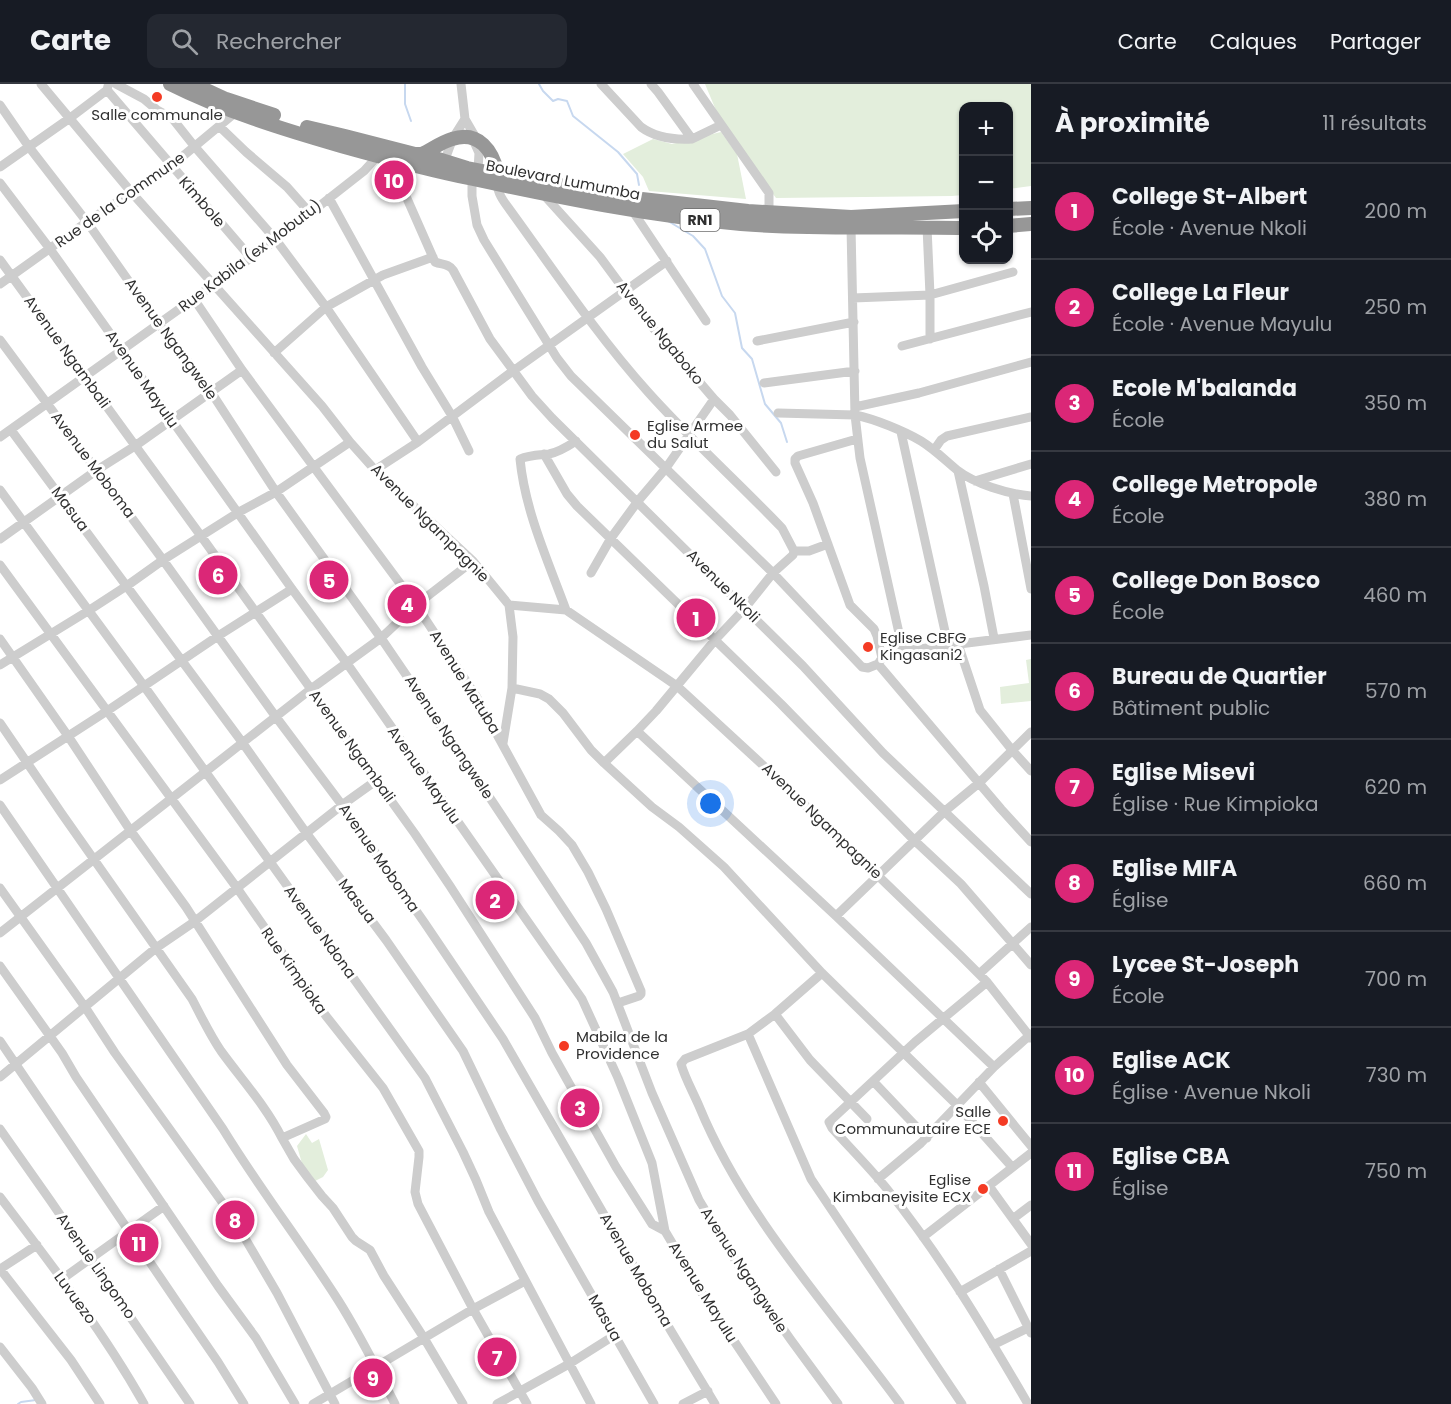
<!DOCTYPE html>
<html lang="fr">
<head>
<meta charset="utf-8">
<style>
	body { margin:0; font-family:Poppins,sans-serif; background:#242831; color:#f1f3f6 }
	.controls { position:absolute; right:18px; top:18px; display:grid; overflow:hidden; border-radius:12px; box-shadow:0 2px 4px #0004 }
	.controls button { width:54px; height:54px; display:grid; place-items:center; padding:0; border:0; border-bottom:2px solid #363941; background:#171b24; color:#f1f3f6; font:30px sans-serif }
	.you { position:absolute; left:711px; top:720px; width:21px; height:21px; margin:-15px; border:4px solid #fff; border-radius:50%; background:#1a73e8; box-shadow:0 0 0 9px #1a73e833 }
	.badge { display:grid; place-items:center; width:39px; height:39px; border-radius:50%; background:#db2777; color:#fff; font-size:20px; font-weight:700 }
	.pin { position:absolute; translate:-50% -50%; border:3px solid #fff; box-shadow:0 2px 6px #0006 }
	.list { margin:0; padding:0; list-style:none }
	h2 { display:flex; justify-content:space-between; align-items:center; height:78px; margin:0; padding:0 24px; font-size:26px }
	h2 small { font-size:20px; font-weight:400; color:#9ea1a6 }
	.list li { display:grid; grid-template-columns:39px 1fr auto; gap:18px; align-items:center; box-sizing:border-box; height:96px; padding:0 24px; border-top:2px solid #363941 }
	.list b { display:block; font-size:22px; white-space:nowrap }
	.list p { margin:0; font-size:20px; white-space:nowrap; color:#9ea1a6 }
	.list em { font-size:20px; font-style:normal; color:#9ea1a6 }
	.icon { flex:none; width:33px; height:33px; fill:none; stroke:currentColor; stroke-width:2; stroke-linecap:round; stroke-linejoin:round }
	.map { position:relative; flex:none; width:1031px; height:1320px; overflow:hidden }
	header { display:flex; align-items:center; gap:36px; box-sizing:border-box; height:84px; padding:0 30px; background:#171b24; border-bottom:2px solid #363941 }
	header strong { font-size:28px }
	nav { display:flex; gap:33px; margin-inline-start:auto; font-size:21px }
	.search { width:420px; height:54px; background:#242831; display:flex; align-items:center; gap:15px; box-sizing:border-box; padding:0 21px; border-radius:12px; color:#9ea1a6; font-size:22px }
	main { display:flex }
	aside { flex:1; background:#171b24 }
	.map>svg:first-child { display:block }
	.green { fill:#e3eedc }
	.lines { fill:none; stroke-linecap:round; stroke-linejoin:round }
	.stream { stroke:#c7d8ef; stroke-width:2 }
	.minor { stroke:#cdcdcd; stroke-width:9 }
	.highway { stroke:#979797; stroke-width:14 }
	.poi-dot { fill:#f43b24; stroke:#fff; stroke-width:2 }
	.labels { text-anchor:middle; stroke-width:6; stroke-linejoin:round; paint-order:stroke }
	.shield { fill:#fff; stroke:#6e6e6e; stroke-width:1.5 }
	.shield-label { font-size:14px; font-weight:bold; fill:#303030 }
	.poi-label { font-size:15px; fill:#303030; stroke:#fff; text-anchor:start }
	.street-label { font-size:15px; fill:#303030; stroke:#fff }
</style>
</head>
<body>
<header>
<strong>Carte</strong>
<div class="search"><svg class="icon" aria-label="search" viewBox="0 0 24 24"><circle cx="10" cy="10" r="6"/><path d="M15 15l6 6"/></svg>Rechercher</div>
<nav><a>Carte</a><a>Calques</a><a>Partager</a></nav>
</header>
<main>
<div class="map">
<svg width="1031" height="1320" viewBox="0 0 1031 1320">
	<rect width="100%" height="100%" fill="#fff"/>
	<path class="green" d="M705,0h326v102l-22,3 -1,-83h-44l-1,89 -11,1 -176,2 -53,-71z
		M721,48l16,22 9,45 -97,-8 -6,-14 -20,-23 30,-15 19,5z
		M1031,575v42l-30,3 -1,-17 29,-4 -3,-23z
		M306,1050l6,9 7,-4 9,31 -5,7 -8,4 -12,-14 -6,-21z"/>
	<g class="lines">
		<path class="stream" d="M405,0v20l6,17
			M539,0l4,7 10,10 5,-2 9,2 6,15 45,36 19,22 2,11
			M668,137l25,15 12,13 17,47 13,17 7,35 10,11 13,45 16,19 6,19
			M18,1320l3,-2 15,-2"/>
		<path class="minor" d="M41,0l91,109 190,213 28,36 25,28 98,91 36,44 57,5 111,76 102,94 181,175 27,27 44,56
			M116,0l28,15 13,11 15,8 23,29 81,93 50,67 92,135
			M461,0l4,35 11,19 -1,6 4,9 -1,17 -6,16v10l5,29 7,15 73,118 14,18 202,197 89,94 6,1 10,-4 4,-6 21,-7 128,-16
			M601,0l40,43c15,11 33,13 51,12
			M651,0l7,8 34,47 29,-14
			M693,0l76,109v18
			M107,6l144,168
			M0,21l29,42 58,75 72,102 52,68 65,100 105,146 111,163 94,142 27,49 39,101 47,107 41,68 51,72 47,64
			M220,43l26,25 41,35 23,26
			M443,81l10,-27 12,-19
			M0,83l70,-49 37,-28 1,-4
			M394,85l41,93c7,3 13,1 18,8l37,69 42,57 20,22 251,248 80,87 148,141
			M497,98c0,11 7,20 13,28 45,62 87,125 138,182 42,47 90,90 134,136l12,23
			M0,99l50,66 242,340 54,73 236,337 36,79 34,85 13,68 35,59 76,114
			M543,110l57,63 48,65 66,77 16,16 46,57
			M329,114l93,169 30,49 17,35
			M632,126l74,111
			M851,143l4,188 5,43 43,193
			M927,143l3,68v44
			M0,176l201,276 214,298 35,52 85,132 17,35 64,114 36,57 13,7
			M0,200l87,-62 84,-56 65,-54 1,-2
			M853,214l77,-3 83,-23
			M194,215l48,71 174,235 60,91 65,119 18,16 13,14 16,27 18,37 35,82v3l-2,2 -21,7
			M0,256l163,220 113,157 66,88 82,117 79,117 168,292 44,73
			M757,257l97,-19
			M902,262l129,-34
			M274,269l52,-46 57,-32 50,-18
			M764,299l91,-12
			M855,323l64,-14 112,-31
			M778,329l77,2c20,4 49,16 66,26 13,8 24,19 36,29 18,14 51,24 74,26
			M11,346l231,312 65,92 79,106 77,111 38,79 37,71 116,203
			M901,348l47,213
			M0,353l276,-197 88,-69 11,-12 5,-2
			M857,355l-59,17 -3,3v4l18,40 37,102 24,24 3,7 5,22
			M934,366l7,-10 6,-4 84,-19
			M544,370l23,40 10,12 204,198 134,137 46,43 70,81
			M375,386l43,-28 95,-71 154,-110
			M958,387l26,115 10,52
			M975,397l56,-17
			M0,406l144,196 281,392 38,74 13,28 13,32 102,192
			M1013,410l18,95
			M0,455l97,-69 38,-24 107,-76
			M794,467h15l19,-7
			M0,481l237,323 89,128 57,72 36,63v6l-4,35 3,12 55,105 54,95
			M591,489l20,-35 27,-37 28,-33 48,-69
			M566,526c-18,-49 -41,-99 -46,-151 9,-4 19,-4 29,-5 10,-2 18,-7 27,-13
			M0,555l68,97 62,94 56,77 101,158 37,48 2,4 -1,2 -43,19c-16,-32 -40,-58 -61,-87 -11,-16 -20,-35 -29,-52l-130,-185 -62,-91
			M958,560l22,66 32,40 19,21
			M878,580l123,145 30,33
			M0,581l88,-54 40,-26 35,-25 76,-48 37,-20 74,-50
			M512,604l28,6 9,5 14,14 28,37 13,13 48,44 27,20 45,40 98,106 135,132 55,62
			M637,647l199,185 158,151
			M503,659l9,-55 1,-51 -4,-32
			M604,679l33,-32 19,-20 59,-71 30,-32 28,-35 20,-18 1,-4
			M0,696l107,-69 111,-75 74,-47
			M0,721l223,324c36,59 78,113 115,171 21,33 39,69 57,104
			M0,804l85,119 30,46 117,163 45,77 58,111
			M836,832l109,-105 34,-28 52,-51
			M0,849l311,-244 70,-51 35,-33 57,-44
			M0,882l62,87 14,24 142,209 38,52 39,66
			M822,889l-47,41 -27,20 -63,25 -4,5c4,14 12,28 18,42 46,112 131,202 201,298
			M979,890l52,-47
			M987,898l-72,60 -86,80 3,6c18,20 38,40 55,61 54,67 98,141 141,215
			M775,930l35,46 57,59
			M748,950l63,145 151,225
			M0,957l183,270 35,51 26,42
			M0,993l156,-129 38,-26 148,-117 35,-25
			M873,997l54,57
			M979,998l52,64
			M0,1045l50,71 140,204
			M282,1054l12,21 14,19 14,18 11,12 19,29 4,4 14,9 14,26 40,62 39,66
			M878,1095l43,-36 73,-76 37,-33
			M989,1102l42,58
			M0,1113c51,67 103,134 144,207
			M1014,1134l17,-13
			M923,1153l108,-84
			M0,1185l71,91 29,44
			M0,1185l37,-24
			M999,1185l32,64
			M62,1195l102,-73
			M960,1208l71,-41
			M993,1261l35,-17
			M0,1263l32,41 10,16
			M313,1320l160,-95 52,-28
			M497,1320l72,-40 46,-29
			M683,1320l25,-13"/>
		<path class="highway" d="M170,0c54,27 112,45 171,62 43,12 87,24 132,33 89,19 177,37 268,45 74,6 149,2 223,4
			M193,0l33,15 48,16
			M307,43l38,9 70,18h7l45,14 31,6 7,3 3,-1 125,22 115,13 103,6 113,-6
			M421,74l1,-4c10,-5 20,-12 30,-15 27,-9 41,12 46,35
			M1008,125l23,-1
			M1008,142l23,-2"/>
	</g>
	<g class="poi-dot">
		<circle cx="157" cy="13" r="6"/>
		<circle cx="635" cy="351" r="6"/>
		<circle cx="868" cy="563" r="6"/>
		<circle cx="564" cy="962" r="6"/>
		<circle cx="1003" cy="1037" r="6"/>
		<circle cx="983" cy="1105" r="6"/>
	</g>
	<g class="labels">
		<rect class="shield" x="680.5" y="125" width="39" height="22" rx="4.5"/>
		<g class="shield-label">
			<text x="700" y="141">RN1</text>
		</g>
		<g class="poi-label">
			<text x="157" y="36" text-anchor="middle">Salle communale</text>
			<text x="647" y="347">Eglise Armee<tspan x="647" dy="17">du Salut</tspan></text>
			<text x="880" y="559">Eglise CBFG<tspan x="880" dy="17">Kingasani2</tspan></text>
			<text x="576" y="958">Mabila de la<tspan x="576" dy="17">Providence</tspan></text>
			<text x="991" y="1033" text-anchor="end">Salle<tspan x="991" dy="17">Communautaire ECE</tspan></text>
			<text x="971" y="1101" text-anchor="end">Eglise<tspan x="971" dy="17">Kimbaneyisite ECX</tspan></text>
		</g>
		<g class="street-label">
			<text transform="translate(563 96) rotate(11)" y="5">Boulevard Lumumba</text>
			<text transform="translate(120 116) rotate(-35)" y="5">Rue de la Commune</text>
			<text transform="translate(202 118) rotate(49)" y="5">Kimbole</text>
			<text transform="translate(250 172) rotate(-37)" y="5">Rue Kabila (ex Mobutu)</text>
			<text transform="translate(660 249) rotate(51)" y="5">Avenue Ngaboko</text>
			<text transform="translate(171 255) rotate(54)" y="5">Avenue Ngangwele</text>
			<text transform="translate(67 268) rotate(54)" y="5">Avenue Ngambali</text>
			<text transform="translate(142 295) rotate(55)" y="5">Avenue Mayulu</text>
			<text transform="translate(93 381) rotate(53)" y="5">Avenue Moboma</text>
			<text transform="translate(70 425) rotate(53)" y="5">Masua</text>
			<text transform="translate(430 439) rotate(45)" y="5">Avenue Ngampagnie</text>
			<text transform="translate(723 502) rotate(45)" y="5">Avenue Nkoli</text>
			<text transform="translate(465 598) rotate(58)" y="5">Avenue Matuba</text>
			<text transform="translate(449 653) rotate(56)" y="5">Avenue Ngangwele</text>
			<text transform="translate(352 662) rotate(54)" y="5">Avenue Ngambali</text>
			<text transform="translate(424 691) rotate(55)" y="5">Avenue Mayulu</text>
			<text transform="translate(822 737) rotate(44)" y="5">Avenue Ngampagnie</text>
			<text transform="translate(379 774) rotate(55)" y="5">Avenue Moboma</text>
			<text transform="translate(357 817) rotate(53)" y="5">Masua</text>
			<text transform="translate(320 848) rotate(54)" y="5">Avenue Ndona</text>
			<text transform="translate(294 887) rotate(55)" y="5">Rue Kimpioka</text>
			<text transform="translate(96 1182) rotate(55)" y="5">Avenue Lingomo</text>
			<text transform="translate(636 1186) rotate(60)" y="5">Avenue Moboma</text>
			<text transform="translate(744 1186) rotate(57)" y="5">Avenue Ngangwele</text>
			<text transform="translate(703 1208) rotate(58)" y="5">Avenue Mayulu</text>
			<text transform="translate(75 1214) rotate(54)" y="5">Luvuezo</text>
			<text transform="translate(605 1234) rotate(60)" y="5">Masua</text>
		</g>
	</g>
</svg>
<div class="controls">
<button>+</button>
<button>−</button>
<button><svg class="icon" aria-label="locate" viewBox="0 0 24 24"><circle cx="12" cy="12" r="6"/><path d="M12 2v4M12 18v4M2 12h4M18 12h4"/></svg></button>
</div>
<div class="you"></div>
<div class="pin badge" style="left:696px;top:534px">1</div>
<div class="pin badge" style="left:495px;top:816px">2</div>
<div class="pin badge" style="left:580px;top:1024px">3</div>
<div class="pin badge" style="left:407px;top:520px">4</div>
<div class="pin badge" style="left:329px;top:496px">5</div>
<div class="pin badge" style="left:218px;top:491px">6</div>
<div class="pin badge" style="left:497px;top:1273px">7</div>
<div class="pin badge" style="left:235px;top:1136px">8</div>
<div class="pin badge" style="left:373px;top:1294px">9</div>
<div class="pin badge" style="left:394px;top:96px">10</div>
<div class="pin badge" style="left:139px;top:1159px">11</div>
</div>
<aside>
<h2>À proximité<small>11 résultats</small></h2>
<ul class="list">
<li><span class="badge">1</span><div><b>College St-Albert</b><p>École · Avenue Nkoli</p></div><em>200 m</em></li>
<li><span class="badge">2</span><div><b>College La Fleur</b><p>École · Avenue Mayulu</p></div><em>250 m</em></li>
<li><span class="badge">3</span><div><b>Ecole M'balanda</b><p>École</p></div><em>350 m</em></li>
<li><span class="badge">4</span><div><b>College Metropole</b><p>École</p></div><em>380 m</em></li>
<li><span class="badge">5</span><div><b>College Don Bosco</b><p>École</p></div><em>460 m</em></li>
<li><span class="badge">6</span><div><b>Bureau de Quartier</b><p>Bâtiment public</p></div><em>570 m</em></li>
<li><span class="badge">7</span><div><b>Eglise Misevi</b><p>Église · Rue Kimpioka</p></div><em>620 m</em></li>
<li><span class="badge">8</span><div><b>Eglise MIFA</b><p>Église</p></div><em>660 m</em></li>
<li><span class="badge">9</span><div><b>Lycee St-Joseph</b><p>École</p></div><em>700 m</em></li>
<li><span class="badge">10</span><div><b>Eglise ACK</b><p>Église · Avenue Nkoli</p></div><em>730 m</em></li>
<li><span class="badge">11</span><div><b>Eglise CBA</b><p>Église</p></div><em>750 m</em></li>
</ul>
</aside>
</main>
</body>
</html>
